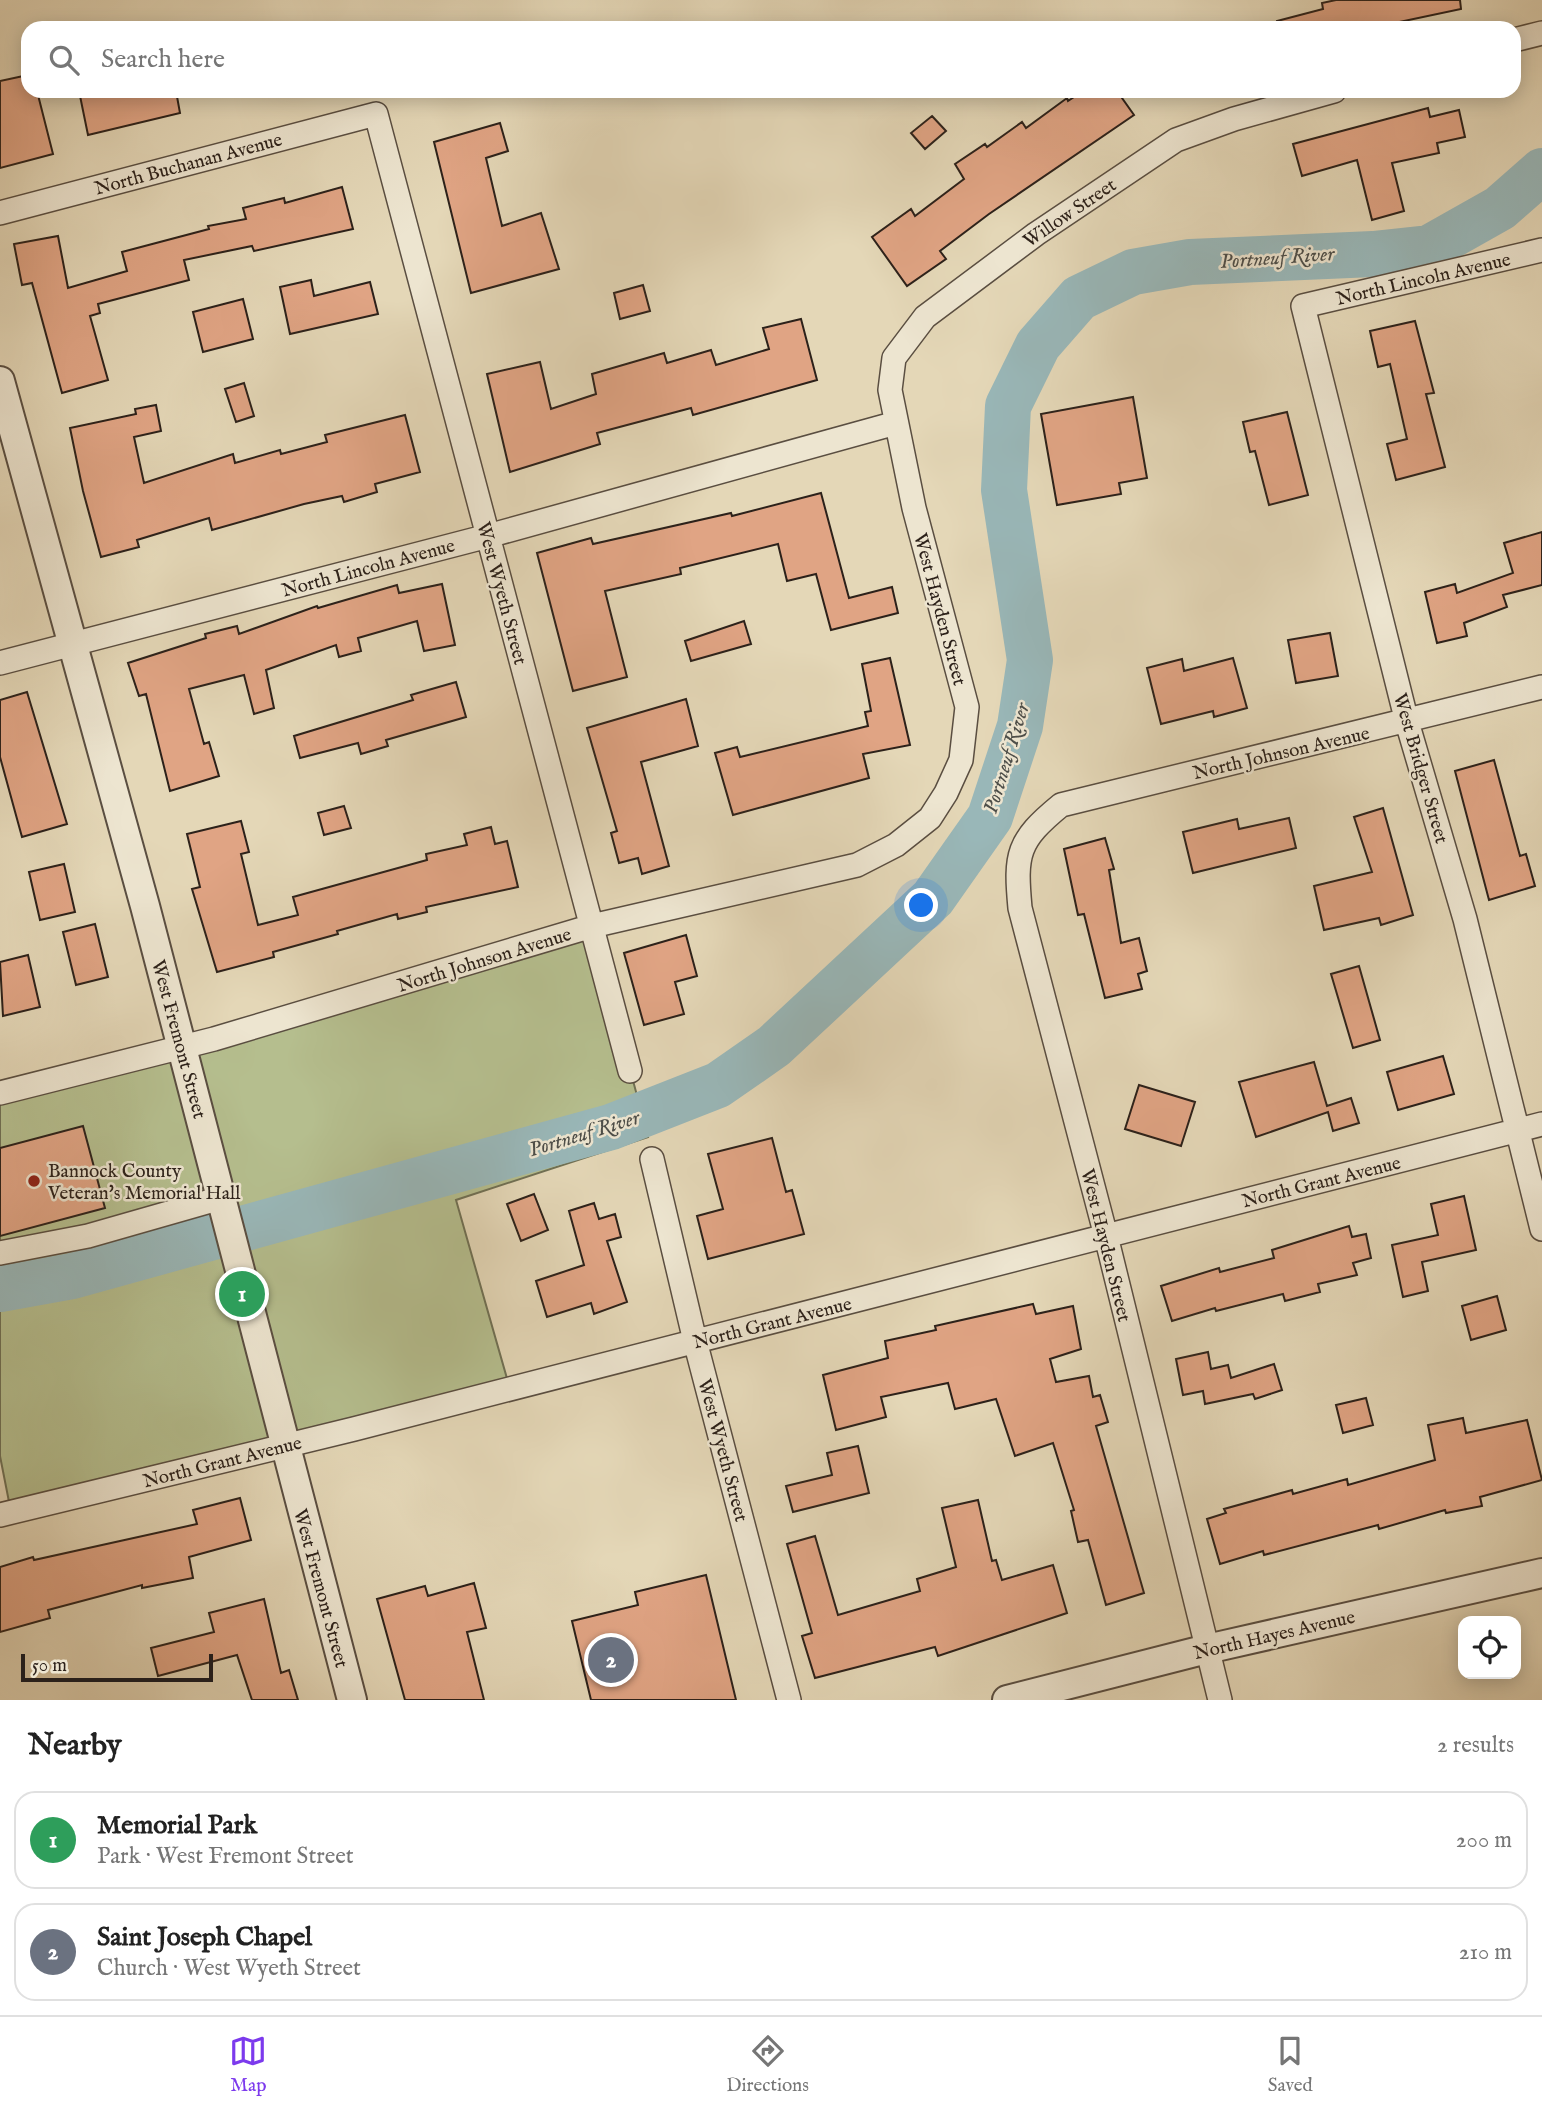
<!DOCTYPE html>
<html lang="en">
<head>
<meta charset="utf-8">
<style>
	body { margin:0; font-family:"IM FELL English",serif; background:#f2f2f2; color:#222 }
	.controls { position:absolute; right:21px; bottom:21px; display:grid; overflow:hidden; border-radius:14px; box-shadow:0 4px 18px #0003 }
	.controls button { width:63px; height:63px; display:grid; place-items:center; padding:0; border:0; border-bottom:2px solid #e0e0e0; background:#fff; color:#222; font:35px sans-serif }
	.scale { position:absolute; left:21px; bottom:18px; width:192px; box-sizing:border-box; padding-left:7px; border:4px solid #2c211a; border-top:0; font-size:19px; line-height:24px; white-space:nowrap; color:#2c211a; -webkit-text-stroke:5px #ede5d0; paint-order:stroke }
	.you { position:absolute; left:922px; top:906px; width:24px; height:24px; margin:-18px; border:5px solid #fff; border-radius:50%; background:#1a73e8; box-shadow:0 0 0 10px #1a73e833 }
	.badge { display:grid; place-items:center; width:46px; height:46px; border-radius:50%; background:#7c3aed; color:#fff; font-size:23px; font-weight:700 }
	.pin { position:absolute; translate:-50% -50%; border:4px solid #fff; box-shadow:0 2px 7px #0006 }
	.list { margin:0; padding:0; list-style:none }
	h2 { display:flex; justify-content:space-between; align-items:center; height:91px; margin:0; padding:0 28px; font-size:30px }
	h2 small { font-size:23px; font-weight:400; color:#767676 }
	.list li { display:grid; grid-template-columns:46px 1fr auto; gap:21px; align-items:center; box-sizing:border-box; height:98px; margin:0 14px 14px; padding:0 14px; border:2px solid #e0e0e0; border-radius:21px }
	.list b { display:block; font-size:26px; white-space:nowrap }
	.list p { margin:0; font-size:23px; white-space:nowrap; color:#767676 }
	.list em { font-size:23px; font-style:normal; color:#767676 }
	.icon { flex:none; width:38px; height:38px; fill:none; stroke:currentColor; stroke-width:2; stroke-linecap:round; stroke-linejoin:round }
	.map { position:relative; flex:none; width:1542px; height:1700px; overflow:hidden }
	.search { position:absolute; background:#fff; box-shadow:0 4px 18px #0003; left:21px; right:21px; top:21px; height:77px; display:flex; align-items:center; gap:18px; box-sizing:border-box; padding:0 24px; border-radius:21px; color:#767676; font-size:26px }
	.sheet { height:315px; background:#fff }
	nav { display:flex; justify-content:space-around; align-items:center; box-sizing:border-box; height:98px; border-top:2px solid #e0e0e0; background:#fff; font-size:19px; color:#767676 }
	nav a { display:grid; justify-items:center; gap:4px }
	nav .on { color:#7c3aed }
	.map>svg:first-child { display:block }
	.park { fill:#b5be8e; stroke:#707054; stroke-width:2 }
	.lines { fill:none; stroke-linecap:round; stroke-linejoin:round }
	.river { stroke:#99b7b8; stroke-width:46 }
	.building { fill:#e0a484; stroke:#2c211a; stroke-width:2 }
	.minor-casing { stroke:#5a4e41; stroke-width:26 }
	.tertiary-casing { stroke:#5a4e41; stroke-width:32 }
	.minor { stroke:#ede5d0; stroke-width:23 }
	.tertiary { stroke:#ede5d0; stroke-width:28 }
	.poi-dot { fill:#8f2418; stroke:#ede5d0; stroke-width:2.5 }
	.labels { text-anchor:middle; stroke-width:5; stroke-linejoin:round; paint-order:stroke }
	.street-label { font-size:19px; fill:#2c211a; stroke:#ede5d0 }
	.poi-label { font-size:19px; fill:#2c211a; stroke:#ede5d0; text-anchor:start }
	.water-label { font-size:21px; font-style:italic; fill:#4d4e49; stroke:#ede5d0 }
</style>
</head>
<body>
<div class="map">
<svg width="1542" height="1700" viewBox="0 0 1542 1700">
	<rect width="100%" height="100%" fill="#e4d7b7"/>
	<filter id="stains"><feTurbulence type="fractalNoise" baseFrequency=".00286" numOctaves="4"/><feColorMatrix values="0 0 0 0 .2 0 0 0 0 .09 0 0 0 0 .02 0 0 0 .5 -.17"/></filter>
	<radialGradient id="worn" r=".72"><stop offset=".6" stop-color="#630" stop-opacity="0"/><stop offset="1" stop-color="#630" stop-opacity=".3"/></radialGradient>
	<path class="park" d="M592,926l56,211 -192,63 54,189 -499,123 -11,-56v-363z"/>
	<g class="lines">
		<path class="river" d="M0,1289l72,-13 539,-149 107,-42 56,-39 159,-148 57,-81 30,-91 10,-66 -26,-170 4,-84 30,-61 41,-47 54,-26 57,-10 183,-8 56,-6 71,-40 42,-37"/>
	</g>
	<path class="building" d="M1336,0h124l1,9 -90,19h-93l-1,-7 46,-12 -1,-6z
		M28,75v16h9l16,63 -53,14v-87z
		M79,91h97l4,22 -92,22z
		M1083,91h34l17,24 -145,99 -49,37 6,8 -39,27 -35,-49 39,-28 4,7 49,-37 -9,-15 30,-20 2,3 35,-25 4,6 41,-30 1,3z
		M1428,108l2,9 29,-7 6,27 -28,6 2,10 -47,10 12,48 -32,9 -15,-60 -55,16 -9,-32z
		M932,116l14,15 -21,18 -14,-16z
		M500,123l8,28 -22,7 16,68 39,-13 18,56 -88,24 -37,-151z
		M342,187l11,42 -99,22 -2,-5 -68,14 5,20 -91,24 2,9 -10,3 18,64 -46,13 -30,-110 -10,2 -8,-41 44,-8 10,52 59,-17 -5,-19 87,-23 -1,-3 38,-7 -3,-11 41,-10 1,5z
		M311,280l3,16 56,-14 8,32 -88,20 -10,-47z
		M643,285l7,26 -30,8 -6,-26z
		M243,299l10,40 -50,13 -10,-40z
		M801,319l16,61 -124,35 -2,-7 -94,25 3,11 -90,28 -23,-98 53,-12 11,47 45,-15 -4,-20 72,-21 3,10 44,-13 5,15 53,-16 -6,-21z
		M1415,321l19,72 -8,1 19,73 -49,13 -9,-36 20,-5 -17,-75 -12,3 -8,-36z
		M244,383l10,33 -18,6 -11,-33z
		M1133,397l14,81 -28,5 2,11 -64,11 -16,-91z
		M156,405l5,26 -27,6 10,46 89,-29 2,9 45,-13 1,4 46,-12 -2,-7 80,-20 15,57 -45,12 2,8 -33,10 -2,-6 -38,8 -92,26 -3,-12 -72,22 2,7 -38,10 -18,-66 -13,-63 66,-14 -1,-5z
		M1287,412l21,83 -39,10 -14,-54 -5,1 -7,-30z
		M821,493l28,105 43,-11 6,26 -67,17 -15,-56 -29,7 -9,-37 -98,24 1,6 -76,17 22,86 -54,14 -36,-138 54,-15 2,6 138,-31 1,3z
		M1542,532v53l-39,10 4,12 -43,16 3,13 -30,7 -12,-51 30,-8 2,9 56,-20 -9,-30z
		M442,584l13,61 -31,6 -7,-30 -59,17 3,13 -22,6 -3,-12 -70,25 8,38 -20,6 -10,-39 -55,14 15,55 5,-2 10,34 -49,15 -24,-97 -7,2 -11,-33 78,-25 -1,-4 32,-8 2,8 78,-28 1,2 79,-23 2,8z
		M744,621l7,23 -60,17 -6,-20z
		M1330,633l8,43 -42,7 -8,-43z
		M890,658l20,87 -47,9 6,24 -136,37 -18,-62 22,-6 3,10 128,-31 -3,-14 6,-1 -9,-47z
		M1233,658l14,50 -33,9 -1,-6 -52,13 -14,-56 35,-9 2,12z
		M456,682l10,35 -80,23 2,6 -27,8 -3,-11 -58,15 -6,-22 119,-36 -2,-5z
		M27,692l40,132 -45,13 -22,-80v-57z
		M686,699l12,47 -57,16 28,104 -27,8 -4,-16 -19,5 -8,-30 6,-2 -30,-103z
		M1494,760l26,96 6,-2 9,32 -46,14 -34,-129z
		M344,806l7,22 -27,7 -6,-22z
		M1383,808l30,107 -32,10 -2,-7 -55,12 -10,-44 58,-14 -18,-55z
		M1289,818l7,30 -103,25 -10,-41 54,-13 2,10z
		M241,821l8,31 -8,2 17,71 40,-10 -5,-18 134,-37 -1,-6 41,-9 -3,-11 27,-7 4,17 12,-3 11,46 -92,20 1,5 -29,7 -1,-5 -60,17 1,3 -65,18 1,5 -57,15 -25,-83 8,-2 -13,-53z
		M1105,838l9,31 -5,1 12,73 18,-5 8,33 -9,3 4,15 -37,9 -21,-84 -6,1 -14,-66z
		M64,864l11,48 -35,8 -11,-48z
		M95,924l13,53 -32,8 -13,-53z
		M686,935l11,41 -22,6 9,32 -40,11 -20,-72z
		M28,955l12,52 -37,9 -3,-54z
		M1359,966l21,74 -27,8 -22,-74z
		M1443,1056l11,38 -56,16 -11,-38z
		M1314,1062l13,44 24,-8 8,25 -26,8 -5,-19 -72,25 -17,-55z
		M1139,1085l56,17 -14,44 -56,-17z
		M83,1126l22,82 -105,28v-88z
		M772,1138l14,54 6,-2 12,44 -96,25 -11,-43 26,-7 -15,-55z
		M534,1194l14,36 -27,11 -14,-37z
		M1464,1196l12,54 -54,12 6,29 -25,6 -11,-52 46,-10 -7,-31z
		M594,1203l5,16 16,-5 6,23 -14,4 20,61 -33,12 -3,-11 -44,14 -11,-36 48,-16 -15,-54z
		M1349,1226l3,11 14,-3 5,24 -18,5 4,12 -39,9 2,8 -35,9 -2,-7 -67,17 -1,-3 -43,13 -11,-35 58,-18 1,4 54,-14 -2,-8z
		M1497,1296l9,34 -35,10 -9,-34z
		M1033,1304l3,10 37,-8 8,43 -31,10 6,23 33,-6 4,21 7,-2 8,27 -12,4 48,167 -38,12 -18,-65 -10,2 -7,-31 3,-1 -21,-67 -38,13 -19,-57 -41,10 -7,-26 -67,14 5,20 -50,13 -13,-55 65,-17 -3,-17 51,-11 -1,-4z
		M1208,1352l3,17 17,-4 3,13 43,-14 8,26 -27,9 -2,-5 -48,10 -2,-13 -20,4 -7,-36z
		M1366,1398l7,27 -30,8 -7,-28z
		M1463,1418l3,15 61,-13 15,60 -62,17 2,9 -36,7 -1,-3 -66,19 -1,-4 -114,30 -1,-4 -43,13 -13,-45 19,-6 -2,-4 68,-19 1,4 54,-15 1,6 87,-25 -7,-35z
		M858,1446l11,47 -76,19 -7,-26 46,-11 -5,-22z
		M240,1498l11,42 -62,17 4,21 -51,10v-3l-94,25 2,8 -50,14v-65l33,-10 1,3 163,-36 -4,-14z
		M978,1500l14,61 4,-1 6,20 51,-15 14,48 -129,43 -3,-9 -120,31 -13,-42 10,-3 -25,-89 28,-8 23,79 82,-24 -3,-12 39,-12 -14,-59z
		M706,1575l30,125h-145l-19,-79 66,-16 -3,-13z
		M474,1583l12,45 -19,4 17,68h-79l-28,-101 48,-13 3,10z
		M264,1599l17,74 8,-3 9,30h-46l-15,-45 -79,21 -7,-28 63,-16 -5,-19z"/>
	<g class="lines">
		<defs>
			<path id="minor" d="M1514,40l28,-7
				M0,213l376,-99 254,957
				M1542,250l-239,56 104,416 58,197 77,310
				M0,663l488,-127 408,-113
				M0,1093l214,-54 378,-113 265,-61 39,-20 34,-27 16,-25 15,-33 6,-53 -53,-199 -24,-118 4,-32 31,-41 111,-83 140,-94 58,-21 100,-28
				M652,1159l43,182 94,359
				M0,1253l88,-17 133,-38
				M0,1515l354,-86 1188,-305
				M1220,1700l-114,-464 -86,-328c-5,-54 -3,-67 41,-103l481,-118"/>
			<path id="tertiary" d="M0,381l145,525 207,794
				M1007,1700l200,-51 335,-76"/>
		</defs>
		<use href="#minor" class="minor-casing"/>
		<use href="#tertiary" class="tertiary-casing"/>
		<use href="#minor" class="minor"/>
		<use href="#tertiary" class="tertiary"/>
	</g>
	<circle class="poi-dot" cx="34" cy="1181" r="7"/>
	<g class="labels">
		<g class="street-label">
			<text transform="translate(188 163) rotate(-15)" y="7">North Buchanan Avenue</text>
			<text transform="translate(1069 212) rotate(-34)" y="7">Willow Street</text>
			<text transform="translate(1423 278) rotate(-13)" y="7">North Lincoln Avenue</text>
			<text transform="translate(368 567) rotate(-15)" y="7">North Lincoln Avenue</text>
			<text transform="translate(503 593) rotate(75)" y="7">West Wyeth Street</text>
			<text transform="translate(941 609) rotate(75)" y="7">West Hayden Street</text>
			<text transform="translate(1281 752) rotate(-13)" y="7">North Johnson Avenue</text>
			<text transform="translate(1422 768) rotate(74)" y="7">West Bridger Street</text>
			<text transform="translate(484 959) rotate(-17)" y="7">North Johnson Avenue</text>
			<text transform="translate(180 1039) rotate(75)" y="7">West Fremont Street</text>
			<text transform="translate(1321 1181) rotate(-14)" y="7">North Grant Avenue</text>
			<text transform="translate(1107 1245) rotate(76)" y="7">West Hayden Street</text>
			<text transform="translate(772 1322) rotate(-14)" y="7">North Grant Avenue</text>
			<text transform="translate(724 1450) rotate(75)" y="7">West Wyeth Street</text>
			<text transform="translate(222 1461) rotate(-14)" y="7">North Grant Avenue</text>
			<text transform="translate(322 1588) rotate(75)" y="7">West Fremont Street</text>
			<text transform="translate(1274 1634) rotate(-13)" y="7">North Hayes Avenue</text>
		</g>
		<g class="poi-label">
			<text x="48" y="1177">Bannock County<tspan x="48" dy="22">Veteran's Memorial Hall</tspan></text>
		</g>
		<g class="water-label">
			<text transform="translate(1277 257) rotate(-4)" y="7">Portneuf River</text>
			<text transform="translate(1006 758) rotate(-73)" y="7">Portneuf River</text>
			<text transform="translate(584 1133) rotate(-17)" y="7">Portneuf River</text>
		</g>
	</g>
	<rect width="100%" height="100%" filter="url(#stains)"/>
	<rect width="100%" height="100%" fill="url(#worn)"/>
</svg>
<div class="controls">
<button><svg class="icon" aria-label="locate" viewBox="0 0 24 24"><circle cx="12" cy="12" r="6"/><path d="M12 2v4M12 18v4M2 12h4M18 12h4"/></svg></button>
</div>
<div class="scale">50 m</div>
<div class="you"></div>
<div class="pin badge" style="left:242px;top:1294px;background:#2e9e5b">1</div>
<div class="pin badge" style="left:611px;top:1660px;background:#6b7280">2</div>
<div class="search"><svg class="icon" aria-label="search" viewBox="0 0 24 24"><circle cx="10" cy="10" r="6"/><path d="M15 15l6 6"/></svg>Search here</div>
</div>
<section class="sheet">
<h2>Nearby<small>2 results</small></h2>
<ul class="list">
<li><span class="badge" style="background:#2e9e5b">1</span><div><b>Memorial Park</b><p>Park · West Fremont Street</p></div><em>200 m</em></li>
<li><span class="badge" style="background:#6b7280">2</span><div><b>Saint Joseph Chapel</b><p>Church · West Wyeth Street</p></div><em>210 m</em></li>
</ul>
</section>
<nav>
<a class="on"><svg class="icon" aria-label="map" viewBox="0 0 24 24"><path d="M3 6l6-2 6 2 6-2v14l-6 2-6-2-6 2zM9 4v14M15 6v14"/></svg>Map</a>
<a><svg class="icon" aria-label="directions" viewBox="0 0 24 24"><path d="M12 3l9 9-9 9-9-9zM9 14v-3h6M13 9l2 2-2 2"/></svg>Directions</a>
<a><svg class="icon" aria-label="saved" viewBox="0 0 24 24"><path d="M7 4h10v16l-5-4-5 4z"/></svg>Saved</a>
</nav>
</body>
</html>
